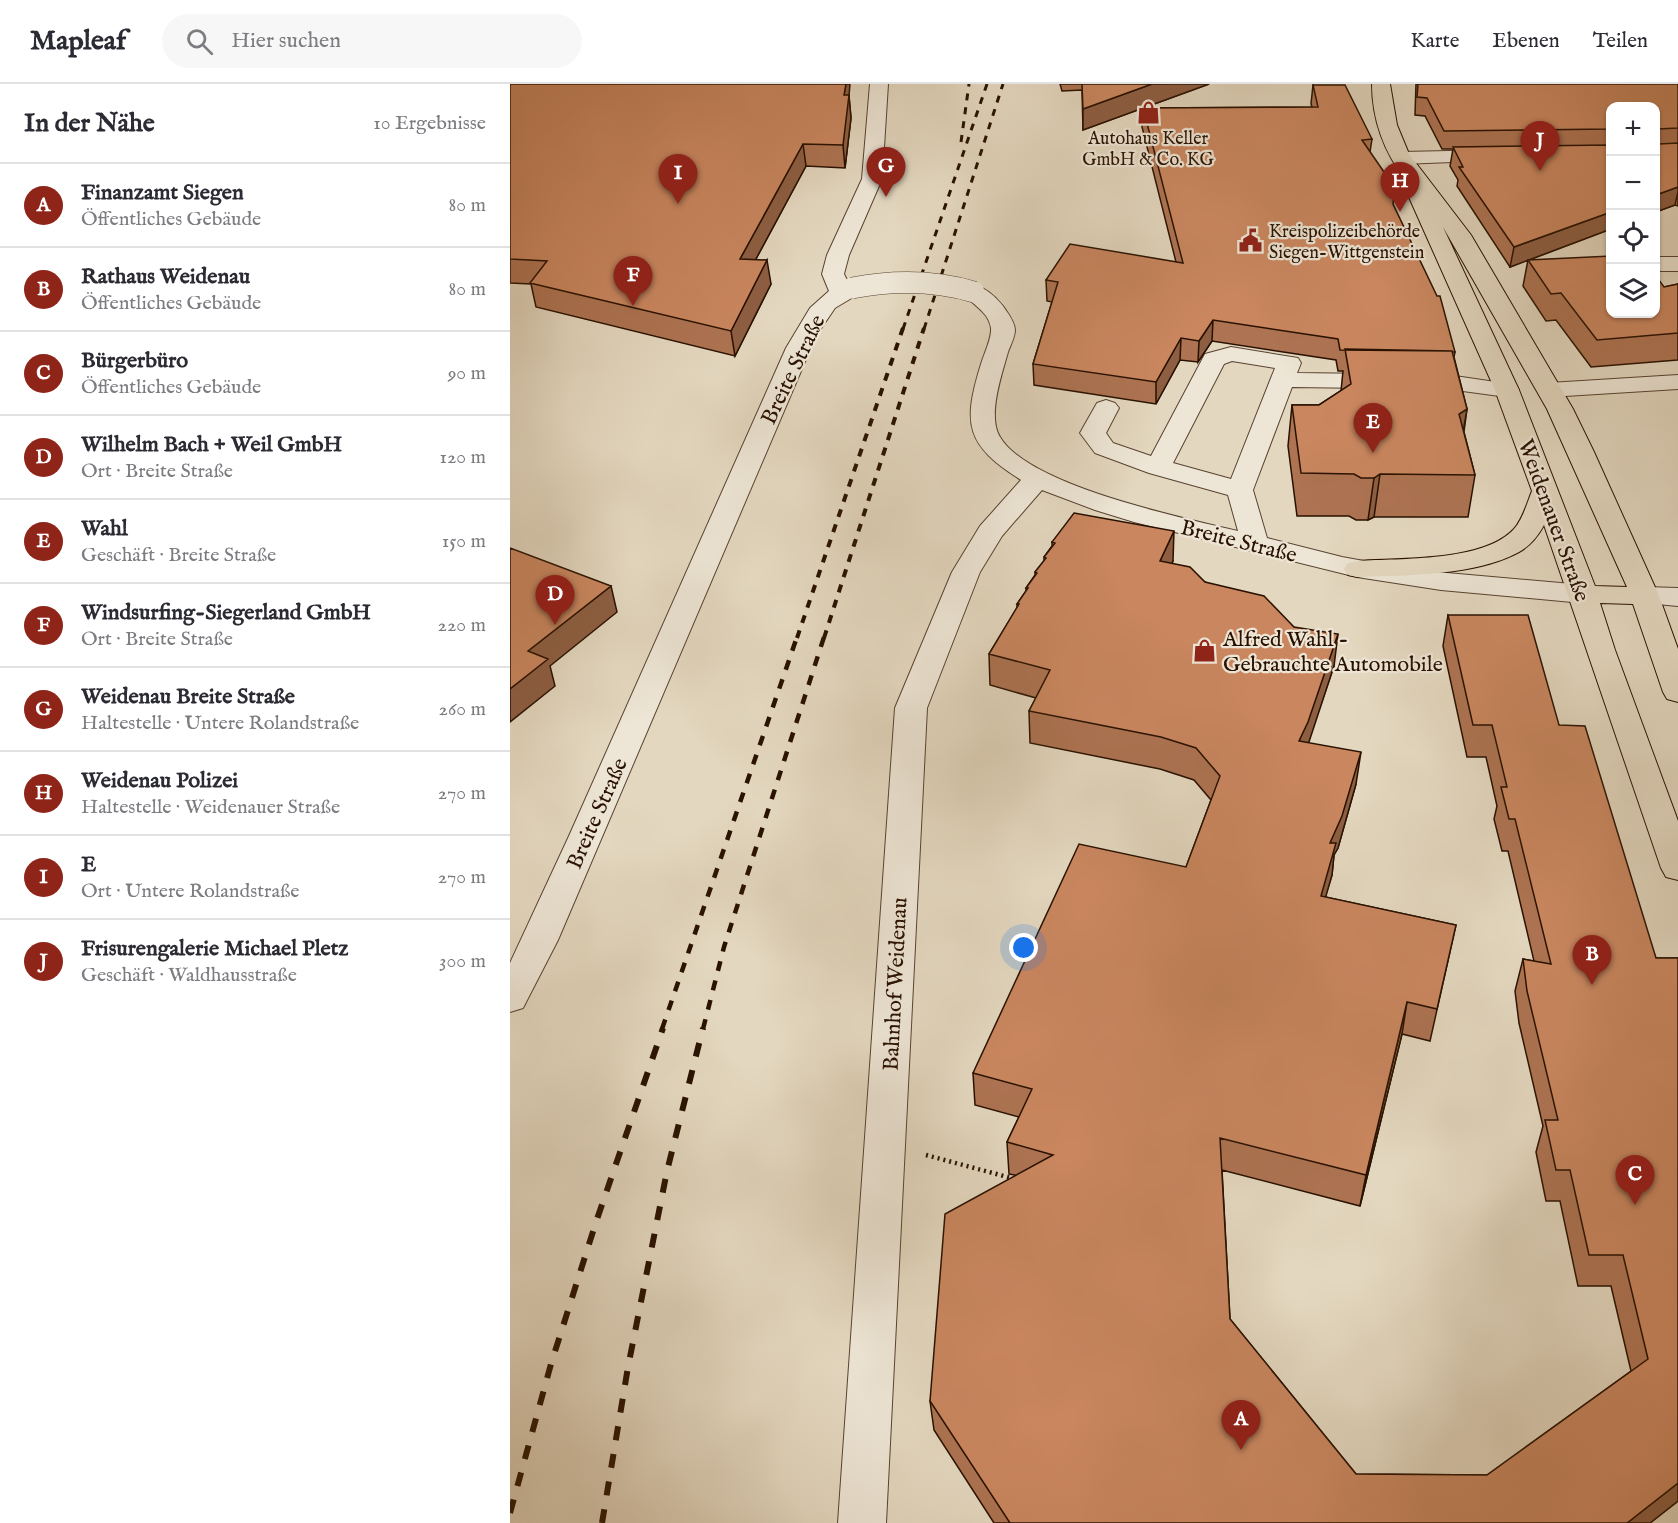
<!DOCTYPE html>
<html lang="de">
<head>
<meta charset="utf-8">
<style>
	body { margin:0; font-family:"IM FELL English",serif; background:#f7f7f7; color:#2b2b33 }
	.controls { position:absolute; right:18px; top:18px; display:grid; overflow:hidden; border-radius:12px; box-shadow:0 2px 4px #0004 }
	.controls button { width:54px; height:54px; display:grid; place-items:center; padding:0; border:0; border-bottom:2px solid #e1e1e2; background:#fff; color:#2b2b33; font:30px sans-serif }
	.you { position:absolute; left:514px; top:864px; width:21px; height:21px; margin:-15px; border:4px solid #fff; border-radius:50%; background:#1a73e8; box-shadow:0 0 0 9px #1a73e833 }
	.badge { display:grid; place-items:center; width:39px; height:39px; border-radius:50%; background:#8f2418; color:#fff; font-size:20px; font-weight:700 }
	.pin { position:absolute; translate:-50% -50px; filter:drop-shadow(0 2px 3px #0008) }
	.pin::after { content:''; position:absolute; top:32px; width:21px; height:18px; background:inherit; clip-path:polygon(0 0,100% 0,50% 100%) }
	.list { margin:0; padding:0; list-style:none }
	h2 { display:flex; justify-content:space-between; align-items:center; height:78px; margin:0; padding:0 24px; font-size:26px }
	h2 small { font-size:20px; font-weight:400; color:#7c7c81 }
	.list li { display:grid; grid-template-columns:39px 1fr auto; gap:18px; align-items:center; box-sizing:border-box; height:84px; padding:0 24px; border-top:2px solid #e1e1e2 }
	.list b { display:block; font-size:22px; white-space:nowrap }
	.list p { margin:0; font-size:20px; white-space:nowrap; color:#7c7c81 }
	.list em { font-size:20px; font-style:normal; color:#7c7c81 }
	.icon { flex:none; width:33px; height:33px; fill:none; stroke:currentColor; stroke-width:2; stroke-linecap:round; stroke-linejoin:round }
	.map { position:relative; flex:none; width:1168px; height:1439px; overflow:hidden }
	header { display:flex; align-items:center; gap:36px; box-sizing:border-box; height:84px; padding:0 30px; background:#fff; border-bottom:2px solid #e1e1e2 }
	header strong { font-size:28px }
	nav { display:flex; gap:33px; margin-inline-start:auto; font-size:21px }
	.search { width:420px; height:54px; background:#f7f7f7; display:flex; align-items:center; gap:15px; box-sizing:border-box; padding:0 21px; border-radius:33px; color:#7c7c81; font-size:22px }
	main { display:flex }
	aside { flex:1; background:#fff }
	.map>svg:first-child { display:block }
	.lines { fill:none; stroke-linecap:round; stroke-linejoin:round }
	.minor-casing { stroke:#584230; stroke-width:2 }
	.major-casing { stroke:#291100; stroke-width:2 }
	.path { stroke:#291100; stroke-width:4.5; stroke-dasharray:2 4; stroke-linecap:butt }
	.minor { fill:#ede5d5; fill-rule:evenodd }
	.major { fill:#e3d7bf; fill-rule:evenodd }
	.rail-far3 { stroke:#291100; stroke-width:3; stroke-dasharray:7 7; stroke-linecap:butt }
	.rail-far2 { stroke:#291100; stroke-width:4; stroke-dasharray:8 8; stroke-linecap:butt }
	.rail-far1 { stroke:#291100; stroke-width:4.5; stroke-dasharray:10 10; stroke-linecap:butt }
	.rail { stroke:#291100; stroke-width:6; stroke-dasharray:14 14; stroke-linecap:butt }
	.minor-bridge-casing { stroke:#584230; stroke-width:22; stroke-linecap:butt }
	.minor-bridge { stroke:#ede5d5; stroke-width:21 }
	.wall { fill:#ad7352; stroke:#291100; stroke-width:1.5 }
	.shaded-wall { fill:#8d5e42; stroke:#291100; stroke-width:1.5 }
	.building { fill:#c9865f; stroke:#291100; stroke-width:1.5 }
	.labels { text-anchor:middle; stroke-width:4.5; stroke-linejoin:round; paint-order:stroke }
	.far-poi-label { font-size:18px; fill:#291100; stroke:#ede5d5 }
	.street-label { font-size:22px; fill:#291100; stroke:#ede5d5 }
	.poi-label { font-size:22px; fill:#291100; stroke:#ede5d5; text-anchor:start }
</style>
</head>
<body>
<header>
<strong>Mapleaf</strong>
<div class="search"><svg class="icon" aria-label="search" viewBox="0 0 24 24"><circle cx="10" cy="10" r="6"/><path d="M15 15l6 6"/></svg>Hier suchen</div>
<nav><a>Karte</a><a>Ebenen</a><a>Teilen</a></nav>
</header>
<main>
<aside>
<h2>In der Nähe<small>10 Ergebnisse</small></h2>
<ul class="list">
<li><span class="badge">A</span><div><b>Finanzamt Siegen</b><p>Öffentliches Gebäude</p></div><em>80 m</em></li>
<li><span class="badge">B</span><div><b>Rathaus Weidenau</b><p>Öffentliches Gebäude</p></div><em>80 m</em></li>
<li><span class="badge">C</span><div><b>Bürgerbüro</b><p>Öffentliches Gebäude</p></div><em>90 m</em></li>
<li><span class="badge">D</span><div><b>Wilhelm Bach + Weil GmbH</b><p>Ort · Breite Straße</p></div><em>120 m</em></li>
<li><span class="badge">E</span><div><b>Wahl</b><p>Geschäft · Breite Straße</p></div><em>150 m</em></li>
<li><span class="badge">F</span><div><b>Windsurfing-Siegerland GmbH</b><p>Ort · Breite Straße</p></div><em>220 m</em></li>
<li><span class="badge">G</span><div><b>Weidenau Breite Straße</b><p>Haltestelle · Untere Rolandstraße</p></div><em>260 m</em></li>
<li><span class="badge">H</span><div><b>Weidenau Polizei</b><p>Haltestelle · Weidenauer Straße</p></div><em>270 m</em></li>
<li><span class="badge">I</span><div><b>E</b><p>Ort · Untere Rolandstraße</p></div><em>270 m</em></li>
<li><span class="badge">J</span><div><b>Frisurengalerie Michael Pletz</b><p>Geschäft · Waldhausstraße</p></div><em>300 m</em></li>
</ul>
</aside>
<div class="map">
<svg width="1168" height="1439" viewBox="0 0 1168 1439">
	<rect width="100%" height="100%" fill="#e3d7bf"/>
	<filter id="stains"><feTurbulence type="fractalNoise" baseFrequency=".00333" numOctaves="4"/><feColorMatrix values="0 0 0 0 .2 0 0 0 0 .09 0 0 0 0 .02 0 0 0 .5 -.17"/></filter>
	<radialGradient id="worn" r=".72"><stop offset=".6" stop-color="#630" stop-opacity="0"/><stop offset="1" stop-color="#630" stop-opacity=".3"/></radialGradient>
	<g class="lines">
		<defs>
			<path id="minor" d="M360,0h18l-6,95 -33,76 -5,19 4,8 12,1 3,5 -3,5 -25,15 -19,28 -258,604 -35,68 -13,4v-49l59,-127 217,-488 24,-40 19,-17 -7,-17 5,-19 35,-76z
				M986,66l7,2 3,4 -3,4 -101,4 -7,-2 -3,-4 3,-4 7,-2z
				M1146,173h22v14h-22z
				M464,201c12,3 21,11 29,21 4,6 12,16 12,24 0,7 -5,16 -7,22 -6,22 -21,64 -8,85 29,49 183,81 238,94l-10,-36 -79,-22 -54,-20 -15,-20 17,-30 9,-3 9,3 4,5 -13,25 7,10 38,13 54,-102 26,-7 67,11 3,5 -4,10 151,2 68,10 3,5 -3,5 -9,2 -59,-8 -156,-2 -39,103 14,48 75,19 71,13 170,15 10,3 4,6 -4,6 -10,3 -142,-13 -84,-13 -223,-55 -39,-12 -53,-20 -40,46 -22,36 -53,136 -41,815h-48l57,-815 57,-136 28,-46 41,-46c-55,-35 -59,-55 -40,-116 3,-10 11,-26 10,-36 -3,-18 -20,-23 -28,-36l3,-5zM722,277l43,7 -44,111 -58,-16 51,-99z
				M1168,291v14l-129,8 -9,-2 -3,-5 3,-5 9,-2z
				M1135,503l33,1v18l-43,-4 -4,-6 4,-6z"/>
			<path id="major" d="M862,0h18l7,41 12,29 62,81 102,174 21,43 65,144 19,53v53l-11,-3 -4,-7 -30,-88 -33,-1 15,47 63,171v59l-12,-3 -5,-9 -117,-343c-6,11 -14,21 -25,27 -44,24 -112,23 -161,25l-10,-2 -4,-6 4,-6 10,-2c42,-3 126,1 156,-32 9,-10 13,-26 18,-38l-37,-101 -91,-204 2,-6c-22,-27 -34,-61 -34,-96zM933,143l104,182 80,178 -32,-1 -76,-196z"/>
		</defs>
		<use href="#minor" class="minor-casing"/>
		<use href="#major" class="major-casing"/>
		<path class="path" d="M416,1071l89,24"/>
		<use href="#minor" class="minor"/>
		<use href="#major" class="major"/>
		<path class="rail-far3" d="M451,58l8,-58
			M393,245l84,-245
			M414,245l79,-245"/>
		<path class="rail-far2" d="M287,554l106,-310
			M314,554l100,-310"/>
		<path class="rail-far1" d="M152,945l135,-392
			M193,945l21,-82 100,-310"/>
		<path class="rail" d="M0,1429l41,-149 45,-142 67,-194
			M92,1439l26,-156 39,-196 36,-143"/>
		<defs>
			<path id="minor-bridge" d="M342,204c42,-8 81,-8 122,4"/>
		</defs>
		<use href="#minor-bridge" class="minor-bridge-casing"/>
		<use href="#minor-bridge" class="minor-bridge"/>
	</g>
	<path class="wall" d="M0,0l339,12 2,22 -6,50 -39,-2 -50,93 15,25 -36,72 -199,-49 -5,-23 -21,-1z
		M550,0h149l-126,46 -1,-40 -20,1z
		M906,0h262v122l-3,-1 -19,7v-106h-45v123l-82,31 135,27 14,-3v76l-87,7 -35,-47 -10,1 -23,-35 5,-26 -18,7 -53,-81 1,-6 -8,-14 3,-17h-11l-17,-33 -10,-1z
		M803,1l59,54 -2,13 85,200 -1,5 13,52 -3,23 11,43 -7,42h-94l-6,3h-12l-7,-4h-52l-9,-70 4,-41h27l22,-14 2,-20h-5l-2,-11 -124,-19 -14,21 -18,-2 -24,44 -122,-19 -1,-21 19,-62 -5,-1 -1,-21 130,-18 -34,-135 1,-19 169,-1 -1,-3z
		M542,458l121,19 -1,2 33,19 89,45 40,39 -26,76 48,42 -18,64 -4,7 -2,20 -7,22 131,28 -26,116 -28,-7 -42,172 -138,-36 8,149 126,155 131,1 144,-104 -20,-85h-33l-18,-85h-14l-10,-49 7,-26 -24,-103 -4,-32 8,-32 11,2 -26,-110h-6l-8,-32 3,-13 -11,-49h-19l-24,-111 5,-31 111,110 97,233h22v543l-28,22h-656l-60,-93 -4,-29 85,-226 -6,-1 -2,-32 12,-25 -44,-12 -2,-32 213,-206 25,-67 -17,-20 -34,-11 -130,-26 -1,-32 7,-13 -46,-13 -1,-31 28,-46v-4l9,-13v-3l9,-13v-3l9,-11v-4l8,-11z"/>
	<path class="shaded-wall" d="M336,0h4l-1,12 2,22 -6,50 -2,-23 1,-50z
		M642,0h57l-126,46v-21z
		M293,60l3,22 -63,117 -3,-24z
		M1168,103v5l-3,13 -19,7v-17z
		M1101,128v17l-101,38 4,-20z
		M257,176l4,24 -36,72 -4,-25z
		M703,236l-1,21 -14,21 1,-21z
		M671,254l-1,22 -24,44v-22z
		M957,325l-7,41 -1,-36z
		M870,390l-6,43 -6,3 6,-42z
		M664,447l-1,30 -14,31 1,-31z
		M101,502l6,26 -67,54 5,20 -45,36v-33l18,-38z
		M828,550l-4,32 -29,88 -6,-13z
		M851,668l-5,32 -18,64 -4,7 -2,20 -15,52 4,-31 9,-53z
		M897,918l-5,32 -42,172 6,-31z
		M1168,1399v18l-28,22h-23z"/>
	<path class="building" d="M0,0h336l-2,11h5l-6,50 -40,-1 -63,115 27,1 -36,71 -201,-48 17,-22 -37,-2z
		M572,0h70l-69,25z
		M908,0h260v44l-20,1 1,15 19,-1v44l-22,8v-89h-45v23l-167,2 -17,-33 -10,-1z
		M803,1h32l27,54 -10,1 33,48 -2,16 44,92h3l15,56h-2l-1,-1 -112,-1 -2,-11 -125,-19 -14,21 -18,-3 -25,44 -123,-18 25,-82 -12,-2 24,-36 113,19 -40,-155 175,-1z
		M1101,61v67l-97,35 -55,-80h4l-10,-20z
		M1101,172v58h45v-38l8,11 14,-3v49l-81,7 -36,-47 -10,1 -23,-34z
		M835,265l107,2 15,58 -8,5 16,61 -95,-1 -6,4h-13l-7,-4 -53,-1 -9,-68h27l32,-21z
		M564,429l100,18 -14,30 30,6 15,15 59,14 30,31 44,7 -30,88 -9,19 62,11 -19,64 -12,27h6l-15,53 135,29 -19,84 -30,-7 -41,173 -146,-37 10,181 126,155 131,1 161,-116 -25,-104h-34l-19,-85h-14l-11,-50h13l-31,-129 -4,-32 28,5 -36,-145h-6l-8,-32h6l-15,-62h-19l-25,-110h80l31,110 26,1 71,232h22v525l-51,40h-617l-80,-122 15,-187 108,-59 -46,-13 25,-53 -59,-16 106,-229 107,23 34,-91 -24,-28 -35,-11 -132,-26 21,-41 -61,-16 30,-50h-2l11,-16h-2l11,-15 -2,-1 11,-14 -2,-1 11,-14 -3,-1z
		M0,464l101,38 -83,65 20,8 -38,30z"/>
	<defs>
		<symbol id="shop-bare" viewBox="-9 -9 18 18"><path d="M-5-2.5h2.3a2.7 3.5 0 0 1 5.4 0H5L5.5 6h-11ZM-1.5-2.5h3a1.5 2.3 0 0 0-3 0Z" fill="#8f2418" stroke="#ede5d5" stroke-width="2.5" paint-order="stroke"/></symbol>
		<symbol id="civic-bare" viewBox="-9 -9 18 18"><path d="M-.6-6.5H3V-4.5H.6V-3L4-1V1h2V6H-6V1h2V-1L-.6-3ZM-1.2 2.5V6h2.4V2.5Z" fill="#8f2418" stroke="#ede5d5" stroke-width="2.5" paint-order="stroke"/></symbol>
	</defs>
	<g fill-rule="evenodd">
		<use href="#shop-bare" x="622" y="12" width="33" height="33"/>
		<use href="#civic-bare" x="724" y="140" width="33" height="33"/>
		<use href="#shop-bare" x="678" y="550" width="33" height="33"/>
	</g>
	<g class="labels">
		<g class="far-poi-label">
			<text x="638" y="60">Autohaus Keller<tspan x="638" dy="21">GmbH &amp; Co. KG</tspan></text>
			<text x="759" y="153" text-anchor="start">Kreispolizeibehörde<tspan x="759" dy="21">Siegen-Wittgenstein</tspan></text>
		</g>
		<g class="street-label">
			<text transform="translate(282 285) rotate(-64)" y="8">Breite Straße</text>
			<text transform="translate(1045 436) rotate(70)" y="8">Weidenauer Straße</text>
			<text transform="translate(729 456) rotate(14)" y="8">Breite Straße</text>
			<text transform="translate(86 729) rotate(-66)" y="8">Breite Straße</text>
			<text transform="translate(384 900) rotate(-87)" y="8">Bahnhof Weidenau</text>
		</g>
		<g class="poi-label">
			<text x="713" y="562">Alfred Wahl -<tspan x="713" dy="25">Gebrauchte Automobile</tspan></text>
		</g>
	</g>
	<rect width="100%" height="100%" filter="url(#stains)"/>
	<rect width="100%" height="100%" fill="url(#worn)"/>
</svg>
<div class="controls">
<button>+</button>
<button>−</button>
<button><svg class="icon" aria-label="locate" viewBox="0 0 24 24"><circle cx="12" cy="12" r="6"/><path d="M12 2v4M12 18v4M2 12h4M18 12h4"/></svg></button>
<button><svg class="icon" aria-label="layers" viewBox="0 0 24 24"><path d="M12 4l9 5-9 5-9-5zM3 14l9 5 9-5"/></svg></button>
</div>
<div class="you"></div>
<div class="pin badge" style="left:731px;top:1366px">A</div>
<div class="pin badge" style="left:1082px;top:901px">B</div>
<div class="pin badge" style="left:1125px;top:1121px">C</div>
<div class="pin badge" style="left:45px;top:541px">D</div>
<div class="pin badge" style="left:863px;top:369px">E</div>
<div class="pin badge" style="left:123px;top:222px">F</div>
<div class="pin badge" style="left:376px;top:113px">G</div>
<div class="pin badge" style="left:890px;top:128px">H</div>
<div class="pin badge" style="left:168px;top:120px">I</div>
<div class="pin badge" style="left:1030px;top:87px">J</div>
</div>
</main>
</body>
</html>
